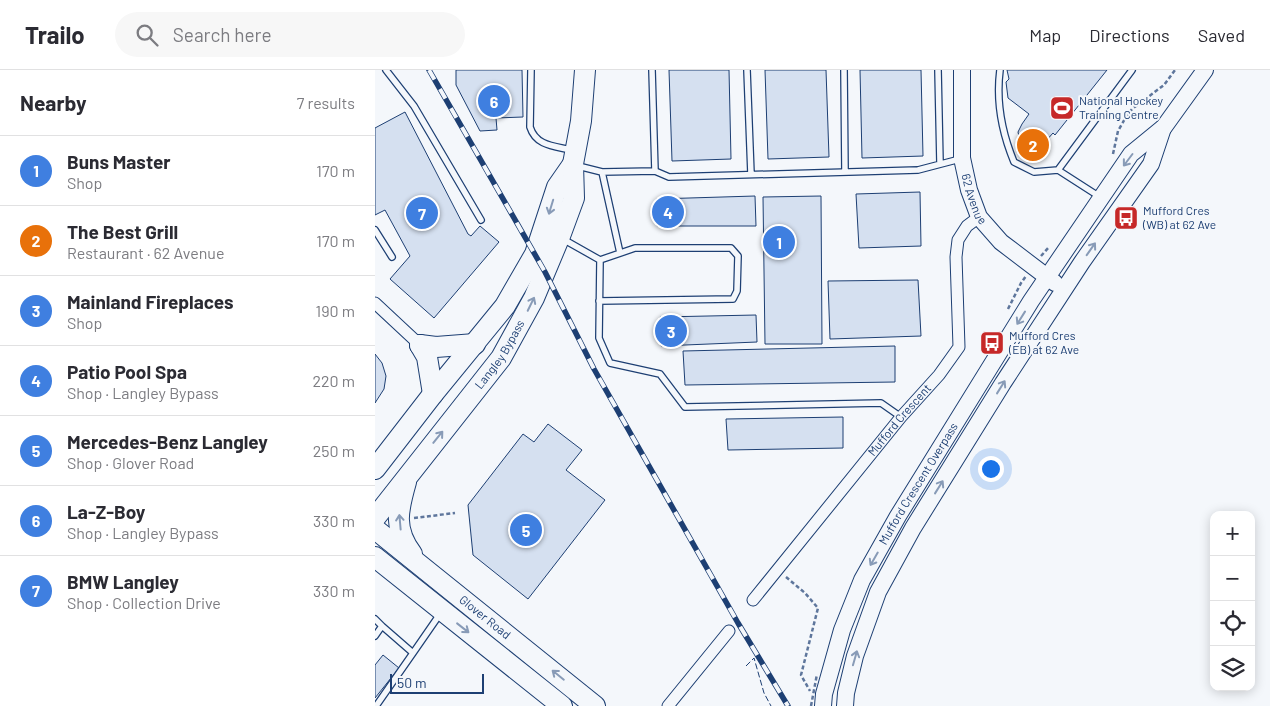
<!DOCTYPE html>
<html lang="en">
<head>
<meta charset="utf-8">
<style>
	body { margin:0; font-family:Barlow,sans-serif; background:#f7f7f7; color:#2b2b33 }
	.controls { position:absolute; right:15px; bottom:15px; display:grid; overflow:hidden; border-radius:10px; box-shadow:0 2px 12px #0003 }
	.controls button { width:45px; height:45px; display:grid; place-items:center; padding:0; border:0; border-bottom:1px solid #e1e1e2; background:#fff; color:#2b2b33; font:25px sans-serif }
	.scale { position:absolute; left:15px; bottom:12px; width:94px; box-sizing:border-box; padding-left:5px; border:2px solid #1d3f73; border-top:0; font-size:14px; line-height:18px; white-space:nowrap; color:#1d3f73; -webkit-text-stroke:4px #f4f7fb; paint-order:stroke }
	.you { position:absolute; left:615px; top:398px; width:18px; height:18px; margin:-12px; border:4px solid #fff; border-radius:50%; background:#1a73e8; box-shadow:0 0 0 8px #1a73e833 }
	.badge { display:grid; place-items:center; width:32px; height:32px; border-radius:50%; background:#c62828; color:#fff; font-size:16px; font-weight:700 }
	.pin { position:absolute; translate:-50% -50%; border:2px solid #fff; box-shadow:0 1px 5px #0006 }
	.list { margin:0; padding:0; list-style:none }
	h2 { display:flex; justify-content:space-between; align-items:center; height:65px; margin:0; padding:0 20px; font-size:21px }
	h2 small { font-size:16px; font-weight:400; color:#7c7c81 }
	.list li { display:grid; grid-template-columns:32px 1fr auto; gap:15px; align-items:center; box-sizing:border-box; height:70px; padding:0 20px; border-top:1px solid #e1e1e2 }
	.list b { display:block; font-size:19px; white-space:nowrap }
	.list p { margin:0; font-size:16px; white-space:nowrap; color:#7c7c81 }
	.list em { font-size:16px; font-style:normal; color:#7c7c81 }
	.icon { flex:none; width:28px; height:28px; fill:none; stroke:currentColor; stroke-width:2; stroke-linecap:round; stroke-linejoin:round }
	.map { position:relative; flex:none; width:895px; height:636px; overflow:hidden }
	header { display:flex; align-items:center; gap:30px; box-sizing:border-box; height:70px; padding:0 25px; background:#fff; border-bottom:1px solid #e1e1e2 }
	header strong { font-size:24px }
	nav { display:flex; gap:28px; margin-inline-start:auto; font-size:18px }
	.search { width:350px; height:45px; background:#f7f7f7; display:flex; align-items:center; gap:12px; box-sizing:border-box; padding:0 18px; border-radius:28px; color:#7c7c81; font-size:19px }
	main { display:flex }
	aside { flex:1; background:#fff }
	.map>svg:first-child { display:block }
	.building { fill:#d5e0f0; stroke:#1d3f73 }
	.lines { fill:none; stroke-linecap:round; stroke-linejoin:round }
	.lane-casing { stroke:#1d3f73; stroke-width:8 }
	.street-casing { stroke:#1d3f73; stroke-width:13 }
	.secondary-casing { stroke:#1d3f73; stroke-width:18 }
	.highway-casing { stroke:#1d3f73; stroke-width:22 }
	.path { stroke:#5e769c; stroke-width:2.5; stroke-dasharray:4 2.5; stroke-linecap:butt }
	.lane { stroke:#f4f7fb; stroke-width:5.5 }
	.street { stroke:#f4f7fb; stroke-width:11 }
	.secondary { stroke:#f4f7fb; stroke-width:16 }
	.highway { stroke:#f4f7fb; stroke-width:20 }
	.rail-casing { stroke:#1d3f73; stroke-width:5.5 }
	.rail { stroke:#f4f7fb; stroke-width:4; stroke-dasharray:11; stroke-linecap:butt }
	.path-bridge { stroke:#5e769c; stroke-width:2.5; stroke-dasharray:4 2.5; stroke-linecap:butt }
	.fence { stroke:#1d3f73; stroke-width:1; stroke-dasharray:6 2.5; stroke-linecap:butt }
	.oneway { stroke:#889bb7 }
	.labels { text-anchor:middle; stroke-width:4; stroke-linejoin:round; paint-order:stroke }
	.poi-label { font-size:12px; fill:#1d3f73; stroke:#f4f7fb; text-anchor:start }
	.street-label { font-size:12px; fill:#1d3f73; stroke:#f4f7fb }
</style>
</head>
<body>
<header>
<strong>Trailo</strong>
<div class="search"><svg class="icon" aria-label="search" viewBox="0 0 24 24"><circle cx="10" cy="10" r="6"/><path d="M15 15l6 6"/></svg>Search here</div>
<nav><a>Map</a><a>Directions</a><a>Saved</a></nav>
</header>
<main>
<aside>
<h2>Nearby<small>7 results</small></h2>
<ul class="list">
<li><span class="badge" style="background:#3f7fe0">1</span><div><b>Buns Master</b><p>Shop</p></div><em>170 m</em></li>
<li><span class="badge" style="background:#e8710a">2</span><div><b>The Best Grill</b><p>Restaurant · 62 Avenue</p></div><em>170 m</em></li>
<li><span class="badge" style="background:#3f7fe0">3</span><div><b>Mainland Fireplaces</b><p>Shop</p></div><em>190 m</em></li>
<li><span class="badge" style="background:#3f7fe0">4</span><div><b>Patio Pool Spa</b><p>Shop · Langley Bypass</p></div><em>220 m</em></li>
<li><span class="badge" style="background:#3f7fe0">5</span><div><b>Mercedes-Benz Langley</b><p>Shop · Glover Road</p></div><em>250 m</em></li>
<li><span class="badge" style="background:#3f7fe0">6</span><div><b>La-Z-Boy</b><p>Shop · Langley Bypass</p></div><em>330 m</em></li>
<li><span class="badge" style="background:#3f7fe0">7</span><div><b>BMW Langley</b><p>Shop · Collection Drive</p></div><em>330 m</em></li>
</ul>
</aside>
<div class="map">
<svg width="895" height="636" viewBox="0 0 895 636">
	<rect width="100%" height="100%" fill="#f4f7fb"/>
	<path class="building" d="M81,0h66l1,47 -27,1 1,12 -17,1 -24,-46z
		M294,0h60l2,89 -59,2z
		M390,0h61l3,87 -61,2z
		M485,0h61l2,86 -61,2z
		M632,0h100l-52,65 -2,-2 -8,9 -7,5h-11l-7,-6 -2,-9 4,-8 7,-10 -21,-16 -2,-16 3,-3z
		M30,42l63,122 3,2 9,-10 19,16 -65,76 -44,-39 20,-23 -25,-46 -10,5v-87z
		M545,122l1,54 -62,2 -3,-54z
		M380,126l1,30h-99l-1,-27z
		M446,126l1,148h-57l-2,-147z
		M543,210l3,56 -91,3 -2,-58z
		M381,245l1,27 -96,4 -1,-29z
		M520,276v36l-210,3 -2,-34z
		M0,284l7,9 4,13 -2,13 -9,14z
		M468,347v31l-115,2 -2,-31z
		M173,354l34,26 -16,20 39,30 -77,99 -55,-44 -5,-50 55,-71 11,8z
		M8,585l16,13 -24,30v-33z"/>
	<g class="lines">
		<defs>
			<path id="lane" d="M11,0l28,36 67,114
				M156,0l-1,57c6,19 24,19 41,23
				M277,0l3,101
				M372,0l4,104
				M469,0l1,102
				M563,0l2,93
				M625,0c-4,31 2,63 14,92l20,10 24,-2 74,-100
				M203,96l24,6 53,-1 14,6 249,-7 42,-11
				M683,100l42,27
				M227,102l18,81
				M0,160l17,27
				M186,168l39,22 -1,78 11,25 50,11 25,33 196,-4 20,14
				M224,231l134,-2 4,-8 1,-35 -7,-8h-96l-35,12
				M0,549l7,7 -7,10
				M7,556l31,27 27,-39
				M1,636l37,-53"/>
			<g id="street">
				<path d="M0,233l45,42"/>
				<path id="s1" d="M378,530l148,-183 38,-42 20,-28 -3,-90 2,-17 9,-14 12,-9"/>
				<path d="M293,636l61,-75"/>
			</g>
			<g id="secondary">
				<path id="s2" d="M587,0v88l7,32 10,27 22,25 54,41"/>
				<path id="s3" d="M448,636l1,-12 18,-64 20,-50 36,-64 133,-215 70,-103 30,-44 33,-27 41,-57"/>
				<path d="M470,636l1,-13 9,-37 23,-64 35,-64 90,-145 79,-121 69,-98 12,-36"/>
			</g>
			<g id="highway">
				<path d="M45,275l16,2 39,-3"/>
				<path d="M45,275l7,12 6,37"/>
				<path d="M0,399l58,-75 72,-88 30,-52 22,-67 16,-23"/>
				<path d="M31,412c-8,28 -13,47 6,72"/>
				<path id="s4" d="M0,448l126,-160 33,-60 26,-62 14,-38 -1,-34 8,-43 4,-51"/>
				<path id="s5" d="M0,459l220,177"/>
				<path d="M0,487l187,149"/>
			</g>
		</defs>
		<use href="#lane" class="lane-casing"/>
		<use href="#street" class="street-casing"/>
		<use href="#secondary" class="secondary-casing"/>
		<use href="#highway" class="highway-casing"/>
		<path class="path" d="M738,84l5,-23 8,-14 6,-8 32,-24 11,-15
			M666,186l8,-9
			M633,239l13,-26 5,-7
			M39,448l41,-5
			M411,507l19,16 13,15 -17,67 9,16"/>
		<use href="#lane" class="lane"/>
		<use href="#street" class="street"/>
		<use href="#secondary" class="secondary"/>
		<use href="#highway" class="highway"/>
		<defs>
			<path id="rail" d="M54,0l116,202 49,97 144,254 50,83"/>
		</defs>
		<use href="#rail" class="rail-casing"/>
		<use href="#rail" class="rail"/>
		<path class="path-bridge" d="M436,636l6,-32"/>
		<path class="fence" d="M371,596l8,-8 10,35 7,13"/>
	</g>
	<defs><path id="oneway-shaft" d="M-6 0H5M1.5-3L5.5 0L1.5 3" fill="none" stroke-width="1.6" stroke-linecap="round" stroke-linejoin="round" transform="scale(1.25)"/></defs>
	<g class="oneway">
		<use href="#oneway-shaft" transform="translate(753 90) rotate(127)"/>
		<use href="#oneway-shaft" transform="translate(176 137) rotate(107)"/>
		<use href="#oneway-shaft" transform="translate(716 179) rotate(-55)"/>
		<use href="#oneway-shaft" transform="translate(156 234) rotate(-64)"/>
		<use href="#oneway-shaft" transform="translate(646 248) rotate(122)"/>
		<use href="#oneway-shaft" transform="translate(626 317) rotate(-58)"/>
		<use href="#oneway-shaft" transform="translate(63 367) rotate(-51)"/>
		<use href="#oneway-shaft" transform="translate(564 417) rotate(-58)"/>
		<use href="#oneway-shaft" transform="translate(25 452) rotate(-95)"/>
		<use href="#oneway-shaft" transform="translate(499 489) rotate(120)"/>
		<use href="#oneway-shaft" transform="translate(88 558) rotate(38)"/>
		<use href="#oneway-shaft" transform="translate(480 588) rotate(-74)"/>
		<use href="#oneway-shaft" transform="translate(183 605) rotate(-141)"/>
	</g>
	<defs>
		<symbol id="stadium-square" viewBox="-11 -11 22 22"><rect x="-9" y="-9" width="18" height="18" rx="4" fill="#c62828" stroke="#f4f7fb"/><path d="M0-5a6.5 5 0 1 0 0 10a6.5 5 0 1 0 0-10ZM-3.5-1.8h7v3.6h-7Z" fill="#fff"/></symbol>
		<symbol id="bus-square" viewBox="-11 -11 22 22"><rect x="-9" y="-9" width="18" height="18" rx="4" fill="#c62828" stroke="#f4f7fb"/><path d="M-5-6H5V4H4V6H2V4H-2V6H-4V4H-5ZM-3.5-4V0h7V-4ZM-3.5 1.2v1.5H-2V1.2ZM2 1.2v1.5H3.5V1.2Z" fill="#fff"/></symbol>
	</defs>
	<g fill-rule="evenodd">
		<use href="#stadium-square" x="673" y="24" width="28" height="28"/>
		<use href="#bus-square" x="737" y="134" width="28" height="28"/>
		<use href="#bus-square" x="603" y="259" width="28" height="28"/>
	</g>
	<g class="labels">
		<g class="poi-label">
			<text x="704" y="35">National Hockey<tspan x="704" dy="14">Training Centre</tspan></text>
			<text x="768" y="145">Mufford Cres<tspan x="768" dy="14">(WB) at 62 Ave</tspan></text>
			<text x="634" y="270">Mufford Cres<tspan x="634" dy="14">(EB) at 62 Ave</tspan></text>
		</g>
		<g class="street-label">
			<text dy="4" stroke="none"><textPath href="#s2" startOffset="131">62 Avenue</textPath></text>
			<text dy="4" stroke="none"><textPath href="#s4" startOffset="206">Langley Bypass</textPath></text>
			<text dy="4" stroke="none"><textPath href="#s1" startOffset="232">Mufford Crescent</textPath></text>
			<text dy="4" stroke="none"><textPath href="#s3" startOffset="244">Mufford Crescent Overpass</textPath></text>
			<text dy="4" stroke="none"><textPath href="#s5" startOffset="141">Glover Road</textPath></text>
		</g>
	</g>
</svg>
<div class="controls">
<button>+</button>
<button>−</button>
<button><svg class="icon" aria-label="locate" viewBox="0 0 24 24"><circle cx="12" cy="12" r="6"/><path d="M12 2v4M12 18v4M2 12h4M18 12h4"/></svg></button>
<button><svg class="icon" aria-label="layers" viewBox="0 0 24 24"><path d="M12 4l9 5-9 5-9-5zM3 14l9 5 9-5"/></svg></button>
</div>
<div class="scale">50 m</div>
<div class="you"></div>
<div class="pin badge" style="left:404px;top:172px;background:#3f7fe0">1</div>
<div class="pin badge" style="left:658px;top:75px;background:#e8710a">2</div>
<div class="pin badge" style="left:296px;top:261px;background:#3f7fe0">3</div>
<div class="pin badge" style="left:293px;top:142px;background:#3f7fe0">4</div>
<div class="pin badge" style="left:151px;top:460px;background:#3f7fe0">5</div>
<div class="pin badge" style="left:119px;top:31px;background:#3f7fe0">6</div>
<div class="pin badge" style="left:47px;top:143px;background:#3f7fe0">7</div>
</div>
</main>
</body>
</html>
